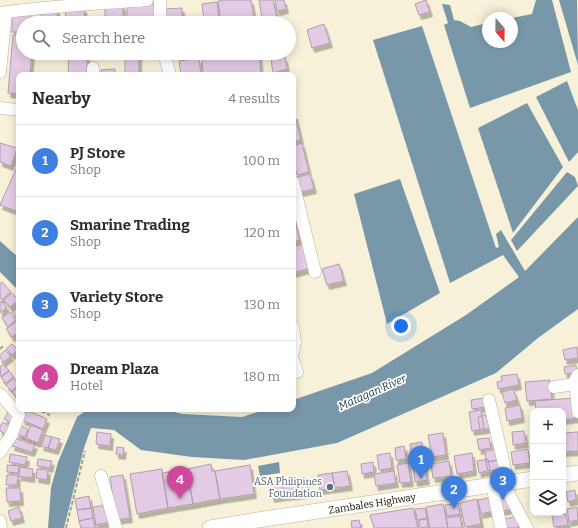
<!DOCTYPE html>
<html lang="en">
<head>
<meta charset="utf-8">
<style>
	body { margin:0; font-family:Bitter,serif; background:#f2f2f3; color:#2b2b33 }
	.controls { position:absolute; right:12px; bottom:12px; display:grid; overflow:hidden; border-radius:8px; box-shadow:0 2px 10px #0003 }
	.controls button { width:36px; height:36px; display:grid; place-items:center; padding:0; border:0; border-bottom:1px solid #e1e1e2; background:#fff; color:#2b2b33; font:20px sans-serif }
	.compass { position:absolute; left:482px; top:12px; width:36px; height:36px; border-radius:50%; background:#fff; box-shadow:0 2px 10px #0003; rotate:160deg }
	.you { position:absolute; left:401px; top:326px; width:14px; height:14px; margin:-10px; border:3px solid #fff; border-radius:50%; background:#1a73e8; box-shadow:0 0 0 6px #1a73e833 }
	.badge { display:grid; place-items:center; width:26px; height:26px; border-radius:50%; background:#db2777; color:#fff; font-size:13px; font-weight:700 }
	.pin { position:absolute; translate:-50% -33px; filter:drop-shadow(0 1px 2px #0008) }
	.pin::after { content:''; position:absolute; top:21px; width:14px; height:12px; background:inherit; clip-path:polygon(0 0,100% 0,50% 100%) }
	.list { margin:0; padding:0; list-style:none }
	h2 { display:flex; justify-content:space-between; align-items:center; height:52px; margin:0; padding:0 16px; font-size:17px }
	h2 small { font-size:13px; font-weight:400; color:#7c7c81 }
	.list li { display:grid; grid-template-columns:26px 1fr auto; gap:12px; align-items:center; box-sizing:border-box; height:72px; padding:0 16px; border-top:1px solid #e1e1e2 }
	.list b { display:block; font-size:15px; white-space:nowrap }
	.list p { margin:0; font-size:13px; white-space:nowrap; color:#7c7c81 }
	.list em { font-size:13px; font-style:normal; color:#7c7c81 }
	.icon { flex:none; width:22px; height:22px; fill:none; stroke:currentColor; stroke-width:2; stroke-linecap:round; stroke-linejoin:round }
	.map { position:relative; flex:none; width:578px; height:528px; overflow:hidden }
	.search { position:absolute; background:#fff; box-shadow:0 2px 10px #0003; left:16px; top:16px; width:280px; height:44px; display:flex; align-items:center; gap:10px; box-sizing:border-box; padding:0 14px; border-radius:22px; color:#7c7c81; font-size:15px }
	.panel { position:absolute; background:#fff; box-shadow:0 2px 10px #0003; left:16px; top:72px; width:280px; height:340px; border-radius:8px }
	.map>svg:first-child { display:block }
	.water { fill:#7898aa }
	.building { fill:#e4cbe5; stroke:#af9eb0; filter:url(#shadow) }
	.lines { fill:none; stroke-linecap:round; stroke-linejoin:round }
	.minor-casing { stroke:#b8b29b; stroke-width:13 }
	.major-casing { stroke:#b8b29b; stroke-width:16 }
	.path { stroke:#a5a08e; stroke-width:2; stroke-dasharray:4 2; stroke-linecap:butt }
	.minor { stroke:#fff; stroke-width:12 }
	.major { stroke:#fff; stroke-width:15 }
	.service-dot { fill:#5c6f8a; stroke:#fffef9; stroke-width:1.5 }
	.labels { text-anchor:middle; stroke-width:3.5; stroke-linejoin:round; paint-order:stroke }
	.service-label { font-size:10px; fill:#4e5e75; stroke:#fffef9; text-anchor:end }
	.street-label { font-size:10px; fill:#0e0c05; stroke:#fffef9 }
	.water-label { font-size:11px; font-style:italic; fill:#103c51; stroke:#fffef9 }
</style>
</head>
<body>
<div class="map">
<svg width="578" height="528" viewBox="0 0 578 528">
	<defs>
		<filter id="shadow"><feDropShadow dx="2.5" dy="4.5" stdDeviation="0" flood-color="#0004"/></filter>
	</defs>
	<rect width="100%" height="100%" fill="#f7f1d9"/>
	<path class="water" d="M536,0h16l19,72 -101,36 -26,-83 4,-2 -6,-19 8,1 4,15 6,1 11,6 17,-4v19h24v-24l20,-4z
		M559,0h18l1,65z
		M422,26l74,222 3,-1 -3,-13 5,-4 24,41 53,-54v92l-40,29 -42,35 -159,70 -93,17 -52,-3 -51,-7 -27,-20 -23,-2 -7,20 -20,80h-16l3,-40 7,-26 19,-45 11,-8h75l19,5 60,3 25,-8h26v-9l79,-27 94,-58 53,-38 -16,-22 -53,28 -77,-243z
		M567,81l11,29v42l-9,10 -33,-65z
		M527,103l36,64 -50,66 -35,-105z
		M567,172l8,5 3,9 -61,65 -6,-11z
		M400,179l40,114 -53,31 -33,-130z
		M0,241l19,17v33l-19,-19z
		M279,462l1,11 -20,3 -2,-10z"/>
	<path class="building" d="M224,0h27l4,23h-34l-3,-22z
		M259,0h14l5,23h-15z
		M275,0h9l2,9 -9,2z
		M426,0l4,12 -11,3 -4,-11z
		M217,2l2,18 -15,2 -2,-18z
		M157,4l-3,19h-27v-17z
		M105,5h18v18h-18z
		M84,8l1,15h-19l-1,-14z
		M182,8v15h-17v-14z
		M57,9l1,14h-17l-1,-13z
		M12,13h19l-1,10h-7v9h-11z
		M324,24l6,19 -18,5 -5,-18z
		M13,35l10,1v17h9l-2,22h-11v19l-11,-1z
		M69,53h18v22h-19z
		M125,53h14v20l-14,2z
		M217,53h42l2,21 -58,1 -1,-21z
		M285,57l2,12 -14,4 -2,-13z
		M199,58l2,17h-20l-2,-14z
		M115,69v6h-13l-1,-5z
		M293,115h2l6,25 -8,2z
		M0,143l17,5 -6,18 -11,-4z
		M302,143l7,29 -12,3 -4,-15v-14z
		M17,167l2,1v44l-19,-7z
		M310,174l4,15 -17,4 -4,-15z
		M293,214l7,26 -7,2z
		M304,244l7,24 -18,5v-26z
		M339,264l5,17 -17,4 -5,-16z
		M2,282l9,10 -9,8 -2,-2v-14z
		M12,293l7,7 -9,7 -6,-7z
		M1,301l6,6 -7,6v-11z
		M19,307v11l-1,1 -6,-7z
		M10,312l6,8 -8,7 -6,-9z
		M17,321l2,3v8l-7,5 -6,-8z
		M12,344l6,6 -6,5 -6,-6z
		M577,347l1,11 -13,2 -2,-10z
		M5,350l6,6 -7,6 -4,-4v-3z
		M3,364l6,6 -8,7 -1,-10z
		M576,365l1,8 -12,1 -1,-7z
		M9,371l5,6 -8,6 -5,-5z
		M517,374l2,11 -21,4 -1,-7 5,-1 -1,-5z
		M14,378l5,6 -7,7 -6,-6z
		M550,380l2,19 -25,2 -2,-19z
		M19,386v11l-1,1 -6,-6z
		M513,389l4,11 -12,3 -3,-11z
		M485,398l1,9 -14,2 -1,-9z
		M575,398l2,20 -14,2v-9h-27l-1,-10z
		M520,405l2,13 -15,3 -2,-13z
		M27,410l20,9 -4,10 -21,-9z
		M481,410l3,19 -12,2 -3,-19z
		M8,412l9,5 -4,7 -9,-5z
		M488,414l3,14 -11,2 -2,-13z
		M3,422l8,6 -4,7 -7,-4v-5z
		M20,425l8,4 -3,8 -9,-3z
		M31,425l12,5 -5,13 -12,-5z
		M524,431l2,12 -13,2 -1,-13z
		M97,432l14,2 -1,12 -14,-2z
		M578,432v19l-15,1v-19z
		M443,433l3,22 -14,2 -4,-22z
		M45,435l7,2 -4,11 -7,-2z
		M52,437l8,2 -4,11 -8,-2z
		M14,438l21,7 -3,7 -20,-6z
		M489,438l2,10 -12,2 -2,-11z
		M422,442l1,13 -11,1 -2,-12z
		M404,446l2,13 -10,1 -1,-12z
		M117,447l7,1 -1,7 -7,-1z
		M499,449l1,11 -14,2 -1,-11z
		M528,449l2,14 -17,2 -2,-13z
		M390,453l2,15 -13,2 -2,-15z
		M472,453l2,18 -17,3 -3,-18z
		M10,454l17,3 -2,8 -16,-3z
		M38,459l14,2 -2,7 -13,-2z
		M488,459l2,11 -11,3 -2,-12z
		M500,460l2,9 -14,2 -2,-9z
		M449,461l2,15 -18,2 -2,-14z
		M373,462l1,10 -12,2 -1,-10z
		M408,463l3,19 -11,1 -3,-18z
		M424,463l3,17 -12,2 -2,-17z
		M211,464l1,7h3l5,28 -27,5 -6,-35z
		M7,465l12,1 -1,7 -11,-1z
		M250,465l4,29 -34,5 -5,-28z
		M20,467l13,2 -1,9 -13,-2z
		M37,469l11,1 -1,10 -11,-2z
		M162,469l6,39 -31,6 -7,-40z
		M187,469l6,35 -25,4 -6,-35z
		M347,471l3,15 -15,2 -3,-15z
		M394,471l2,12 -20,3 -2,-12z
		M332,473l3,15 -15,2 -2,-15z
		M7,475h11l-1,10h-11z
		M123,475l7,43 -14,2 -6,-43z
		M307,482l1,11 -11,2 -2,-12z
		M295,483l2,12 -13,1 -1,-11z
		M283,485l1,11 -12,2 -2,-11z
		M6,488h14l1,13 -14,1z
		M575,490l1,10 -8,2 -2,-10z
		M509,495l3,14 -14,3 -3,-14z
		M89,496l2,12 -14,2 -2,-11z
		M492,497l2,14 -13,3 -3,-14z
		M477,499l4,25 -16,3 -5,-24z
		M458,503l2,11 -13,2 -2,-11z
		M443,504l5,24h-18l-4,-21z
		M107,505l3,17 -14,3 -3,-18z
		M19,507l3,11 -11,3 -3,-10z
		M577,507l1,13 -9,2 -2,-13z
		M91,508l2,10 -14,3 -2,-11z
		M413,508l5,20h-44l-4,-13z
		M425,508l2,10 -10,2 -2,-11z
		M566,514l2,11 -14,2 -2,-11z
		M460,516l2,12h-14l-2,-10z
		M517,516l2,12h-12l-2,-9z
		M93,518l2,10h-14l-2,-7z
		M427,519l1,8 -8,1 -1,-8z
		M359,520l2,8h-9l-1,-7z"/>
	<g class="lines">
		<defs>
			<path id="minor" d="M0,13c49,-7 98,-9 147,-13
				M160,23v-23
				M164,53l6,22
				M93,68v7
				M0,72l6,-60
				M0,108l19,2
				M293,182l22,90
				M293,327l2,15 -2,11
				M293,360l4,12
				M578,375l-3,5 3,32
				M554,387l21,-3
				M0,394l19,21 -7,19 -12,18
				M489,400l19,82
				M101,476l15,52
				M503,483l24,45
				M492,485l9,43
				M0,521l1,7"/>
			<path id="major" d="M563,475l15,-2
				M210,528l54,-9 269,-40"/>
		</defs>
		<use href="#minor" class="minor-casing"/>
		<use href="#major" class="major-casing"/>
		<path class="path" d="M0,349l3,-3
			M36,409l14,6
			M22,438l16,6
			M66,528l19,-77"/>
		<use href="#minor" class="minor"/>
		<use href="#major" class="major"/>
	</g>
	<circle class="service-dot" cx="330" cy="487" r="4"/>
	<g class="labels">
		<g class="service-label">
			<text x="322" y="485">ASA Philipines<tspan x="322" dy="12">Foundation</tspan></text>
		</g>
		<g class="street-label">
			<text transform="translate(372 503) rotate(-9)" y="4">Zambales Highway</text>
		</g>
		<g class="water-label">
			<text transform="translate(372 392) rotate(-24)" y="4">Matagan River</text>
		</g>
	</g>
</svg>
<div class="controls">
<button>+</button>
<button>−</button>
<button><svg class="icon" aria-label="layers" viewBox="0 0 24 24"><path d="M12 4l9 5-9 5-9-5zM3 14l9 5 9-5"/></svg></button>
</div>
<svg class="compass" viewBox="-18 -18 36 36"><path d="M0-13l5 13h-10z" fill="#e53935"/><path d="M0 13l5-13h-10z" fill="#7c7c81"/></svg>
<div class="you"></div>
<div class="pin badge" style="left:421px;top:479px;background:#3f7fe0">1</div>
<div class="pin badge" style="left:454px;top:509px;background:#3f7fe0">2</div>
<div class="pin badge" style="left:503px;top:500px;background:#3f7fe0">3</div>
<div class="pin badge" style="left:180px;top:499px;background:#d1479c">4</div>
<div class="search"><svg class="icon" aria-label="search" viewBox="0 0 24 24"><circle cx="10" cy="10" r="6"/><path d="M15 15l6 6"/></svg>Search here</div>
<section class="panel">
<h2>Nearby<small>4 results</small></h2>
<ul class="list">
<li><span class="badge" style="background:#3f7fe0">1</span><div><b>PJ Store</b><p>Shop</p></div><em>100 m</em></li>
<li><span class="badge" style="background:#3f7fe0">2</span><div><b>Smarine Trading</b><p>Shop</p></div><em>120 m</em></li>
<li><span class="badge" style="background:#3f7fe0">3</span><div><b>Variety Store</b><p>Shop</p></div><em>130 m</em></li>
<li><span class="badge" style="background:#d1479c">4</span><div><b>Dream Plaza</b><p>Hotel</p></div><em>180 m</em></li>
</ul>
</section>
</div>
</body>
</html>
